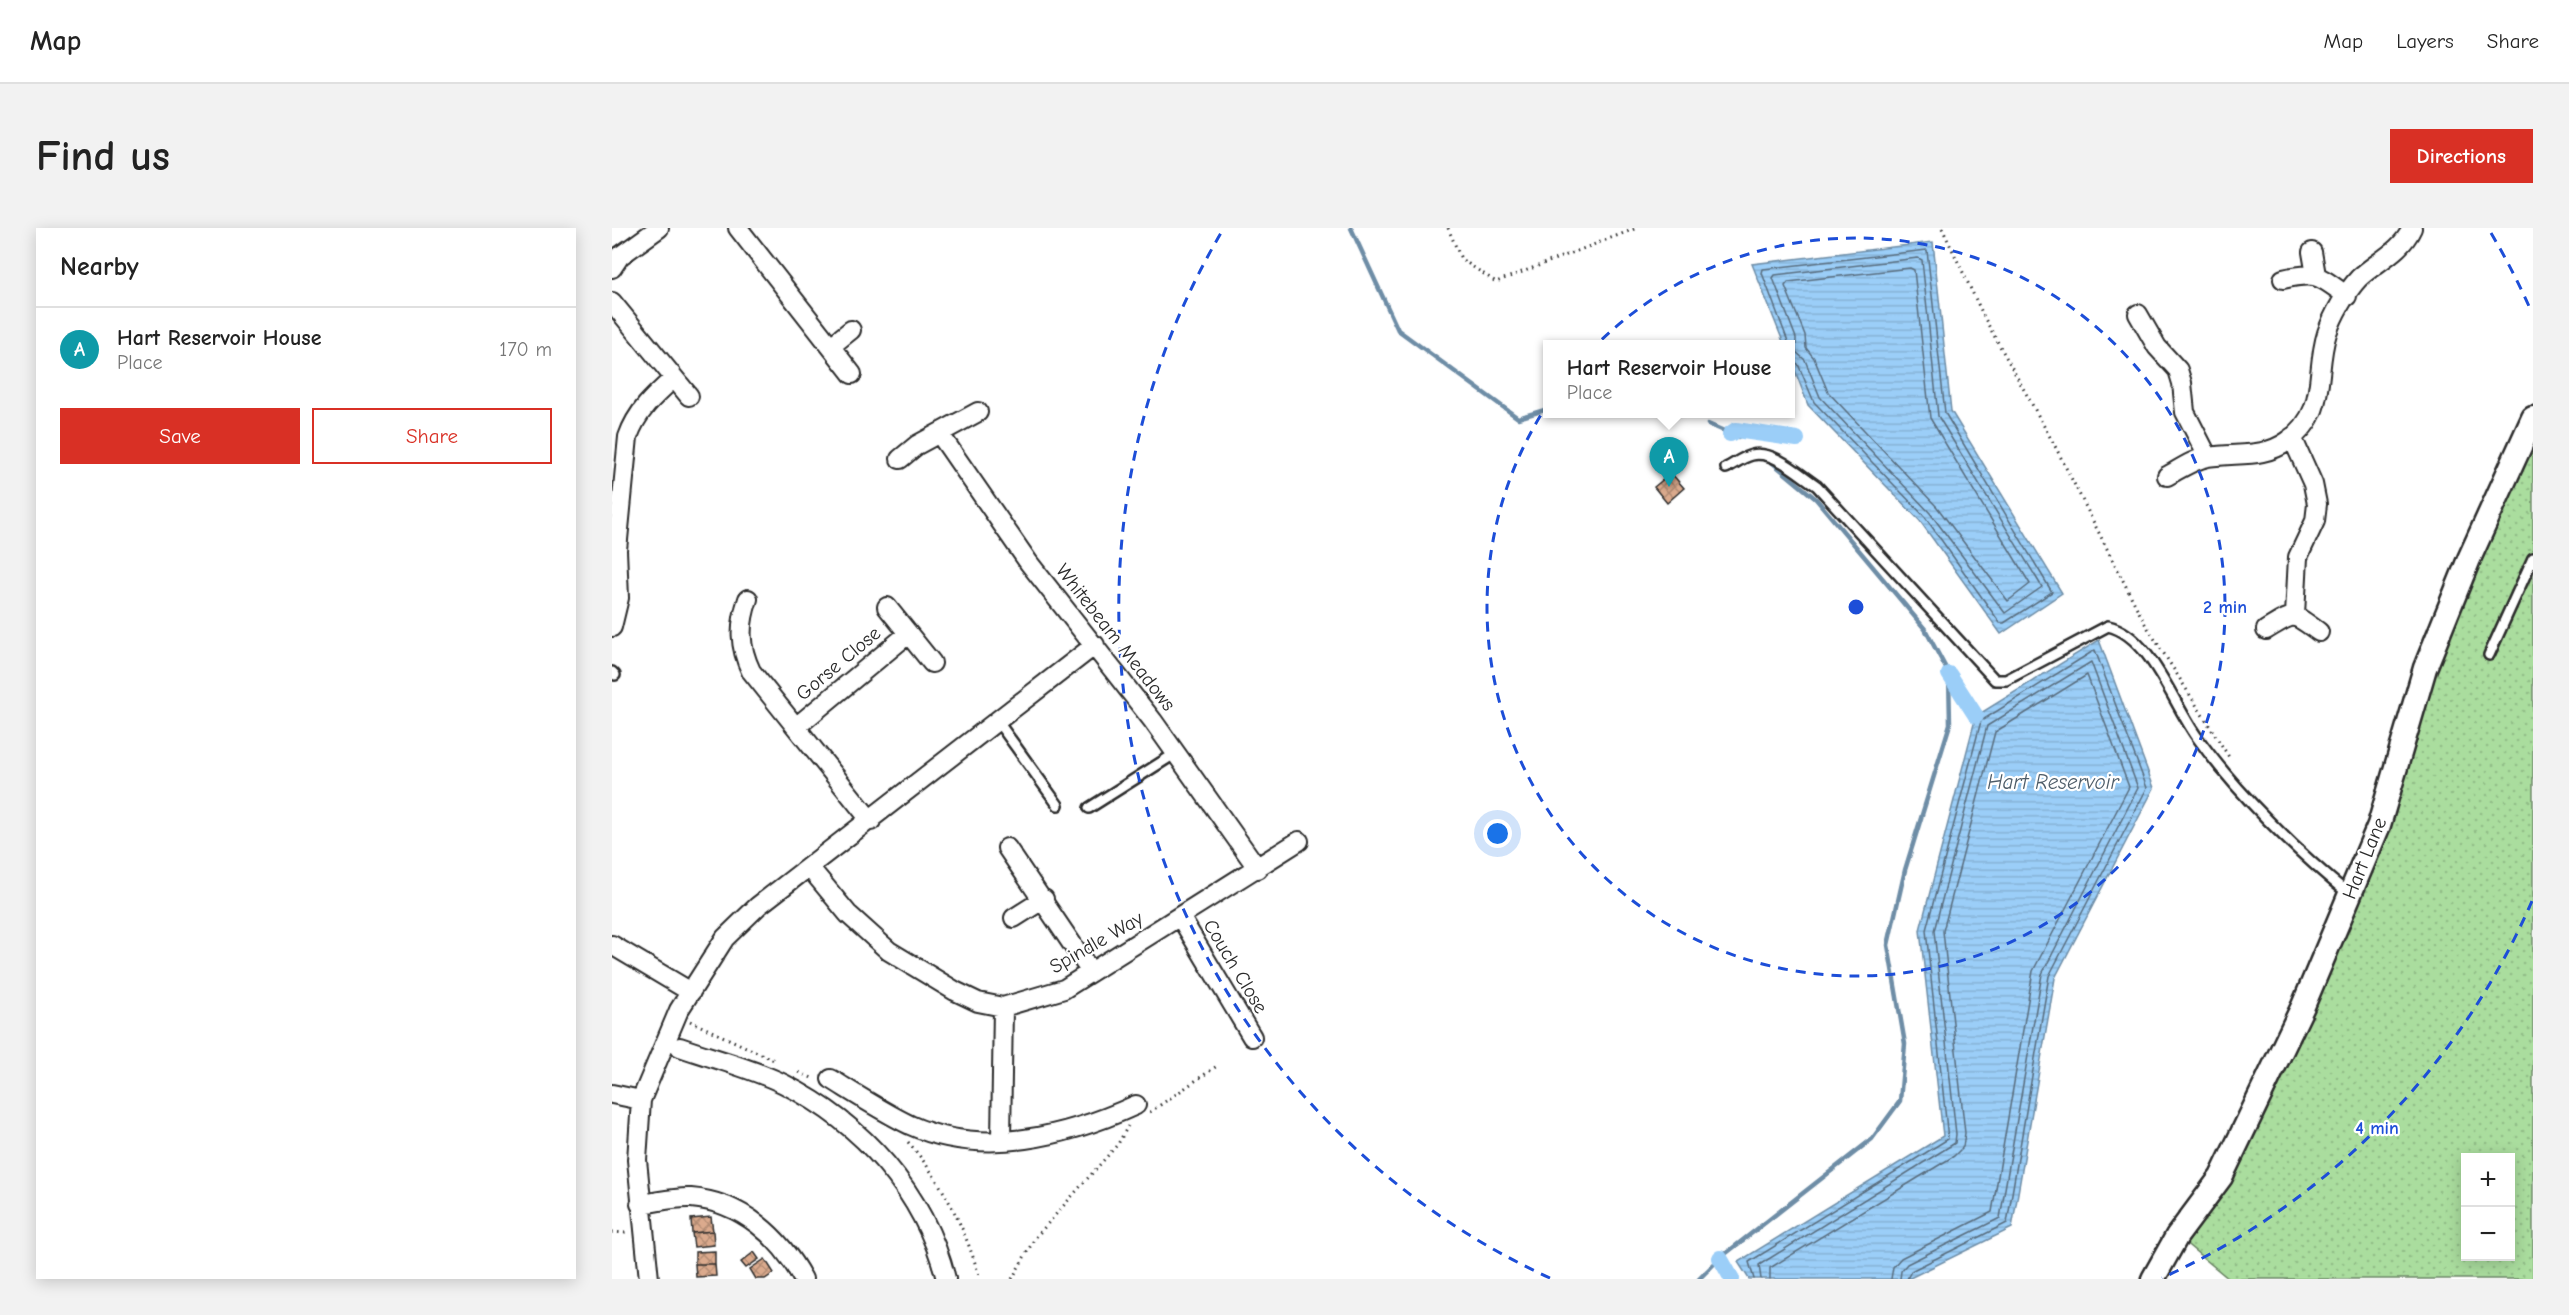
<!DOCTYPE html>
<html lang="en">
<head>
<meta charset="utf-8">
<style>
	body { margin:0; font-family:"Comic Neue",sans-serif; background:#f2f2f2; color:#222 }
	.controls { position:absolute; right:18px; bottom:18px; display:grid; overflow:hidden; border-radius:0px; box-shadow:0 3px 15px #0003 }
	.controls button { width:54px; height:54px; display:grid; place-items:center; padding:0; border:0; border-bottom:2px solid #e0e0e0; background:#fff; color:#222; font:30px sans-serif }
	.you { position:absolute; left:886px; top:606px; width:21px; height:21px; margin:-15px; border:4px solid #fff; border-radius:50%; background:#1a73e8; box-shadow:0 0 0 9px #1a73e833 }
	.badge { display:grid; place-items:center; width:39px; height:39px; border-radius:50%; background:#d93025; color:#fff; font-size:20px; font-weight:700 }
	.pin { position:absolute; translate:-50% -50px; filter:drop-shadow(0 2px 3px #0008) }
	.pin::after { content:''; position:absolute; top:32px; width:21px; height:18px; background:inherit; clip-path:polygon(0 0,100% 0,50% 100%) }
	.popup { position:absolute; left:931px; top:112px; width:252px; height:78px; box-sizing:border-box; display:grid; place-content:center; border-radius:0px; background:#fff; filter:drop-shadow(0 2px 4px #0005); font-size:20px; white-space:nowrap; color:#767676 }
	.popup b { font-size:22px; color:#222 }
	.popup::after { content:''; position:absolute; left:50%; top:100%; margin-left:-12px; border:12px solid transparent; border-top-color:#fff }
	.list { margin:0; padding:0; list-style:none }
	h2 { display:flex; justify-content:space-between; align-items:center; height:78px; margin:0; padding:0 24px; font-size:26px }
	h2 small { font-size:20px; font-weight:400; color:#767676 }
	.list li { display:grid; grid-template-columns:39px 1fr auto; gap:18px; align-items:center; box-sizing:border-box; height:84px; padding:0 24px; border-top:2px solid #e0e0e0 }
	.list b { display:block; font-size:22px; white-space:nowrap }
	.list p { margin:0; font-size:20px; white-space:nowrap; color:#767676 }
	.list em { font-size:20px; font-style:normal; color:#767676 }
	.actions { display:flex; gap:12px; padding:18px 24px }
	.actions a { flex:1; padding:14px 0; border:2px solid #d93025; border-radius:0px; text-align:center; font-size:21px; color:#d93025 }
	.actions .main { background:#d93025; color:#fff }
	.map { position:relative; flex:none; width:1921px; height:1051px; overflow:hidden; border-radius:0px }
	header { display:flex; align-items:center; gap:36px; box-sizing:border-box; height:84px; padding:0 30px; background:#fff; border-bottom:2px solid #e0e0e0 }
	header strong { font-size:28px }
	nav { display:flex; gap:33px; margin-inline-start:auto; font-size:21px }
	.intro { display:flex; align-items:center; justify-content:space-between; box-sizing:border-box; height:144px; padding:0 36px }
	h1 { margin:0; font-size:42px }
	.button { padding:15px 27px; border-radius:0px; background:#d93025; color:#fff; font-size:21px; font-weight:700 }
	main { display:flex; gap:36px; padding:0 36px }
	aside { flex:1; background:#fff; border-radius:0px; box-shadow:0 3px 15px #0003 }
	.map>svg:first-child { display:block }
	.green { fill:url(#green-dots); stroke:#6a8464; stroke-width:1.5; fill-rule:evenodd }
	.water { fill:url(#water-rules); stroke:#6e8da6; stroke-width:1.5 }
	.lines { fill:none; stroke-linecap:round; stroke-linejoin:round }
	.shore { stroke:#586c7d; stroke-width:1.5 }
	.stream { stroke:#6e8da6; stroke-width:4.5 }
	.canal { stroke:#9bcef8; stroke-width:16 }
	.building { fill:url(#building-cross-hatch); stroke:#2b2b2b; stroke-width:1.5 }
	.service-casing { stroke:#2b2b2b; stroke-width:14 }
	.minor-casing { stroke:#2b2b2b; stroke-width:22 }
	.tertiary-casing { stroke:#2b2b2b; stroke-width:27 }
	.path { stroke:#2b2b2b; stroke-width:3; stroke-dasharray:1.5 4.5; stroke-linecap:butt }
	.service { stroke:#fff; stroke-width:9 }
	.minor { stroke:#fff; stroke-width:18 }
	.tertiary { stroke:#fff; stroke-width:22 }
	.ring { fill:none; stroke:#1d4ed8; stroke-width:3; stroke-dasharray:10 8 }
	.labels { text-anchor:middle; stroke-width:4.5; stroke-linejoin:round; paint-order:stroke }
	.street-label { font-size:20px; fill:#2b2b2b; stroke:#fff }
	.water-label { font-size:21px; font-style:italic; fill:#4d5c68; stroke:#fff }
	.centre { fill:#1d4ed8; stroke:#fff; stroke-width:3 }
	.ring-label { font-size:18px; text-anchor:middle; font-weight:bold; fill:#1d4ed8; stroke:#fff; stroke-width:4.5; stroke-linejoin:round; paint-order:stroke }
</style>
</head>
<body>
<header>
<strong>Map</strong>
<nav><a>Map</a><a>Layers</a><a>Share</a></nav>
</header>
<div class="intro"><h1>Find us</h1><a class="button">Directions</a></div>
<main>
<aside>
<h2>Nearby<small></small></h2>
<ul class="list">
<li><span class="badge" style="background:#0f9aa8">A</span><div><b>Hart Reservoir House</b><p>Place</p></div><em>170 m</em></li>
</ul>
<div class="actions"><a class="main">Save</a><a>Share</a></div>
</aside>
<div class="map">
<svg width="1921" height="1051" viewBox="0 0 1921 1051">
	<defs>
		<pattern id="green-dots" width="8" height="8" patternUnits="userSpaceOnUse" patternTransform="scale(1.5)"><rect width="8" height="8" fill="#aadd9e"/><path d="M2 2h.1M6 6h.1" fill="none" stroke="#92be88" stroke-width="1.8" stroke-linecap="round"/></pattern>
		<pattern id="water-rules" width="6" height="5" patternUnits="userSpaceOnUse" patternTransform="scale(1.5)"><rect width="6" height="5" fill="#9bcef8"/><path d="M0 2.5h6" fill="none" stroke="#86b1d5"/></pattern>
		<pattern id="building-cross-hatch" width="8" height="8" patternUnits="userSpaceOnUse" patternTransform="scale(1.5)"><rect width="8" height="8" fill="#dbaa8d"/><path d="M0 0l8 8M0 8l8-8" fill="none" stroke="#b28b73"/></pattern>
	</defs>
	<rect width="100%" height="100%" fill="#fff"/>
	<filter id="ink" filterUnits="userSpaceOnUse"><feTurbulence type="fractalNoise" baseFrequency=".0167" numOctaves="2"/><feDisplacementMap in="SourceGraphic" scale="12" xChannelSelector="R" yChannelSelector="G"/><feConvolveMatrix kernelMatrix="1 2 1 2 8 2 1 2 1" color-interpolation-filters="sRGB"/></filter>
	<g filter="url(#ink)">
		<path class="green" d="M1921,190v861h-304l-52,-43 126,-230 122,-338zM1854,930h44v98h-44z"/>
		<path class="water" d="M1321,14l18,169 111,182 -61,41 -81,-113 -112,-116 -17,-45 -1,-16h-6l-32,-80z
			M1487,412l55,148 -99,190 -43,250 -104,51h-159l-11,-17 205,-126 -23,-206 56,-214z"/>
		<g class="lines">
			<path class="shore" d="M1306,30l4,2 16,156 104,171 -37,26 -75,-100 -110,-116 -15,-37 -9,-8v-14l-23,-60 2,-3z
				M1298,40l4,2 16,148 100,166 -22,17 -71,-94 -109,-115 -14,-34 -8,-10 -1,-13 -20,-49 3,-4z
				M1177,116l-27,-71 1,-4 164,-19 18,163 107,179 -48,31h-4l-75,-106 -111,-115 -16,-38 -8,-4
				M1142,1051l-5,-17 199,-123 -22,-209 55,-209 114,-71 52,138 -98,188 -42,247 -96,48 -4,8
				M1149,1051l-2,-14 196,-122 1,-9 -22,-203 53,-205 104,-64 47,126 -96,186 -42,244 -93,46 -6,7 -1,8
				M1158,1051v-11l184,-112 9,-9 2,-14 -22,-202 52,-199 92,-57 42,112 -96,184 -41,241 -91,46 -8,9 -2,12"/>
			<path class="stream" d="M739,0l47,102 120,88 30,-9
				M1096,196l30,13
				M1087,1051l21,-21 152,-119 28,-38 5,-57 -17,-99 17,-75 45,-146 -1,-50 -24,-45 -109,-130 -48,-40"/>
			<path class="canal" d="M1118,206l6,-4 61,9
				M1337,446l27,42
				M1108,1030l12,21"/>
		</g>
		<path class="building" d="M1059,245l13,15 -17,15 -13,-16z
			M99,989l2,14 -21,2 -1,-14z
			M101,1003l1,14 -20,2 -2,-14z
			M103,1023v13h-20v-12z
			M142,1024l5,7 -13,9 -5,-6z
			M153,1031l9,14 -9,6h-9l-6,-10z
			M83,1036h20l1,12 -20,1z"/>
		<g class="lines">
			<defs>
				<path id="service" d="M1114,240c8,-4 17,-11 26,-13 22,-5 48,20 65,31l178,194h11l102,-54c42,9 65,78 89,111 38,54 101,116 153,158
					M1877,427l44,-97
					M0,444l3,3
					M386,494l60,83
					M477,580l87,-55"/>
				<path id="minor" d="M126,0l114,146
					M1700,24l4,23
					M0,40l8,-12 39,-28
					M1671,51c35,-8 36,-3 64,17
					M0,74l77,94
					M1526,86l19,33 21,23 4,13 3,29 23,45
					M219,118l20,-16
					M327,205l90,130 124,158 105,148
					M1680,209l21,47 4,20 -2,17 -17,36 -3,58
					M288,231l17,-14 61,-33
					M1555,248c13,-7 27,-17 41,-19 28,-5 55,2 80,-16 41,-30 26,-67 39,-108 6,-18 19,-41 32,-55 18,-17 42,-26 53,-50
					M136,371c-9,26 -9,47 3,72l120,150
					M275,379l45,56
					M0,399l7,-29 -2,-48 11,-113c9,-26 26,-41 46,-59
					M1654,402c30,-18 25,-18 53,2
					M184,499l112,-93
					M395,620l84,124
					M198,640l38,46 41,37 66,40 23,11 25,5 61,-18 235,-148
					M402,690l30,-19
					M569,690l71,119
					M0,717l79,47
					M68,819c34,12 72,21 104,37 79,40 140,108 162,195
					M219,851c26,16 52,33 79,46 73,33 158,11 226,-20
					M0,866l29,6
					M389,912l2,-133
					M28,976c17,-2 35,-7 51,-6 51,4 89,39 112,81
					M37,1051l-12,-119 4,-60 38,-90 46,-72 33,-32 337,-261"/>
				<path id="tertiary" d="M1541,1051l24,-43 44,-59 82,-171 76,-181 46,-157 44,-109 64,-141"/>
			</defs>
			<use href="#service" class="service-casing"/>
			<use href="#minor" class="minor-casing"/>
			<use href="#tertiary" class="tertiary-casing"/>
			<path class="path" d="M836,0l13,31 35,23 141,-54
				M1330,0l43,91 71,129 88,174 85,135
				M78,793l84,39
				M187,844l15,7
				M538,884l67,-46
				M296,914c35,40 57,86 72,137
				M0,1004l15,1
				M400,1051l23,-41 83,-94 10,-18"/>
			<use href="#service" class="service"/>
			<use href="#minor" class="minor"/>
			<use href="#tertiary" class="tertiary"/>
		</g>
	</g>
	<g class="ring">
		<circle cx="1244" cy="379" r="369"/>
		<path d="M1920 673A737 737 0 0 1 1550 1050M938 1050A737 737 0 0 1 609 5M1879 5A737 737 0 0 1 1920 85"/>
	</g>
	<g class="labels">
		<g class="street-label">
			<text transform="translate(504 409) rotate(52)" y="7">Whitebeam Meadows</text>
			<text transform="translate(226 435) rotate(-40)" y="7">Gorse Close</text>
			<text transform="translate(1752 630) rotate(-68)" y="7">Hart Lane</text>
			<text transform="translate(484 714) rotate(-30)" y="7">Spindle Way</text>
			<text transform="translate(624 738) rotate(59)" y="7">Couch Close</text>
		</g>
		<g class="water-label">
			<text x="1441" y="561">Hart Reservoir</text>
		</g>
	</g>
	<circle cx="1244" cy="379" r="9" class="centre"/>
	<g class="ring-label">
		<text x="1613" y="385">2 min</text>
		<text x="1765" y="906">4 min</text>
	</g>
</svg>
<div class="controls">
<button>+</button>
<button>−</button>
</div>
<div class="you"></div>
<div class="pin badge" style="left:1057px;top:259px;background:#0f9aa8">A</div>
<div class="popup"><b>Hart Reservoir House</b>Place</div>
</div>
</main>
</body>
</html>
